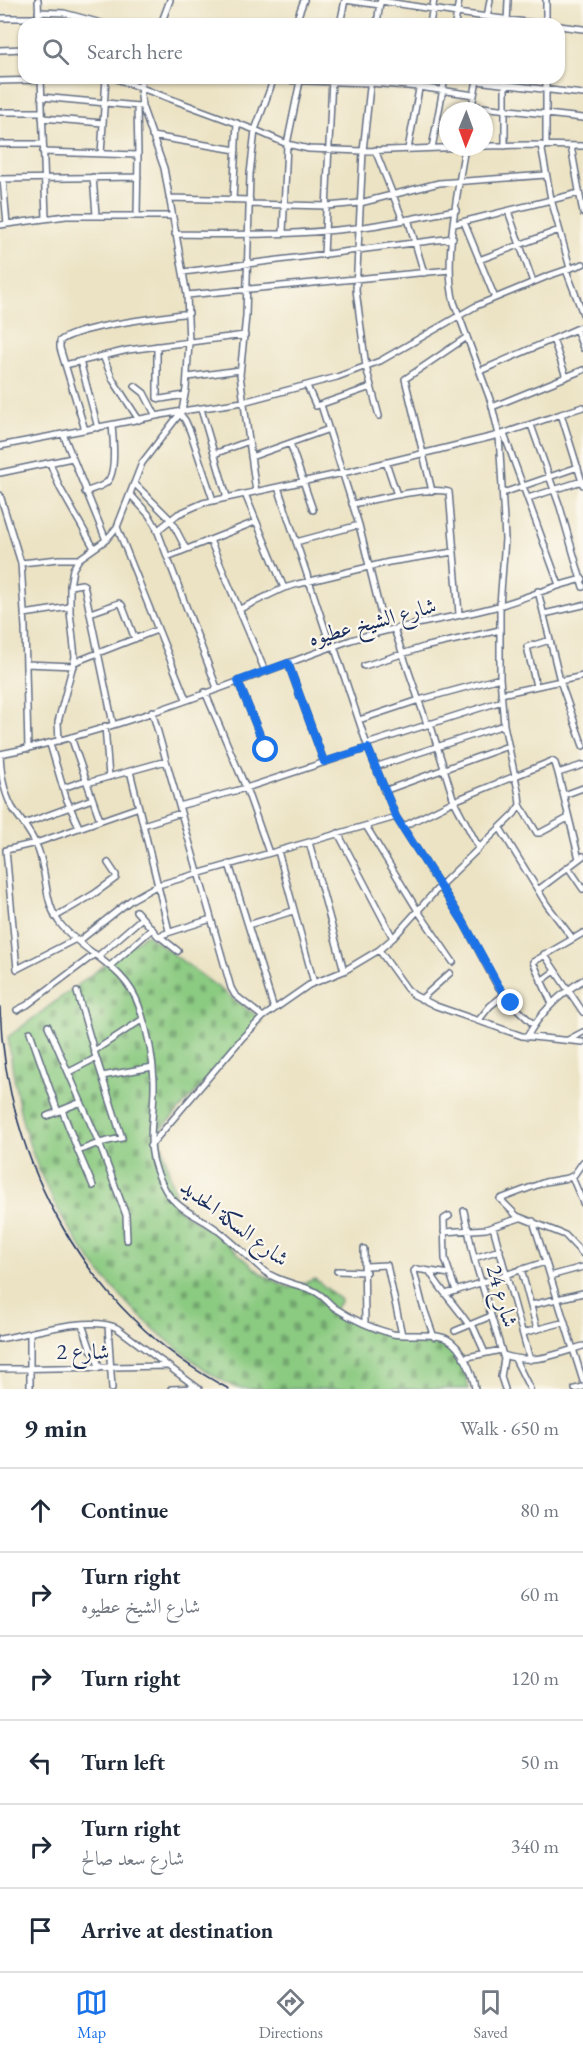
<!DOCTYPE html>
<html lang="en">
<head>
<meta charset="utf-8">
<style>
	body { margin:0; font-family:"EB Garamond",Amiri,serif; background:#f2f2f3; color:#1f2937 }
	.compass { position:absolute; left:439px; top:102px; width:54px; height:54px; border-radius:50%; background:#fff; box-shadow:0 2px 4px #0004; rotate:181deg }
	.stop { position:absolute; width:18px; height:18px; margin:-14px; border:4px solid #1a73e8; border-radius:50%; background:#fff }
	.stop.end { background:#1a73e8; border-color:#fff; box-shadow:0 2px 6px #0008 }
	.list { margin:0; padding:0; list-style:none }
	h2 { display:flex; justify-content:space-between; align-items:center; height:78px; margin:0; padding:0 24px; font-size:26px }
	h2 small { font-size:20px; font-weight:400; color:#747a83 }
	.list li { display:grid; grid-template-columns:39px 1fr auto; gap:18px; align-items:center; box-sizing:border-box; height:84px; padding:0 24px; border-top:2px solid #e0e1e3 }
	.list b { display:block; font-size:22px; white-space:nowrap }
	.list p { margin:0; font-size:20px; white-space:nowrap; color:#747a83 }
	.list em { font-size:20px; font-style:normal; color:#747a83 }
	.icon { flex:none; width:33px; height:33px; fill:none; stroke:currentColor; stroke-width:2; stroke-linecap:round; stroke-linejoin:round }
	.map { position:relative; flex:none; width:583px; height:1389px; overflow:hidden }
	.search { position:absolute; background:#fff; box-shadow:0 2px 4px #0004; left:18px; right:18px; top:18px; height:66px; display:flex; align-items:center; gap:15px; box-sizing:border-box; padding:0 21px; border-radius:18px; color:#747a83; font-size:22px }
	.sheet { height:582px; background:#fff }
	nav { display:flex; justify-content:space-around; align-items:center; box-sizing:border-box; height:84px; border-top:2px solid #e0e1e3; background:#fff; font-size:16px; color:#747a83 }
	nav a { display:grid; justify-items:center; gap:3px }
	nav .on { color:#1a73e8 }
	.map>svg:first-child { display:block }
	.cemetery { fill:url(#cemetery-stones); stroke:#537c70; stroke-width:1.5 }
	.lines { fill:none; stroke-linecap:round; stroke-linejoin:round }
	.street-casing { stroke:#646e82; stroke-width:8 }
	.street { stroke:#fff; stroke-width:5 }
	.rail { stroke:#1b2f5e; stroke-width:1.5 }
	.route { stroke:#1a73e8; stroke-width:8 }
	.labels { text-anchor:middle; stroke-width:4.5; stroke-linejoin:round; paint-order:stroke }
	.street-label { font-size:22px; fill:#1b2f5e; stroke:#fbf7ec }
</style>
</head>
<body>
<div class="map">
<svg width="583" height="1389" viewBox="0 0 583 1389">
	<defs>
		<pattern id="cemetery-stones" width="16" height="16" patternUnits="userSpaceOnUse" patternTransform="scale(1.5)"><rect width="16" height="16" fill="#8bca81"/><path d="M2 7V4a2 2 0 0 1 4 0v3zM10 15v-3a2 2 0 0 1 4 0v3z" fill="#71a46d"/></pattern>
	</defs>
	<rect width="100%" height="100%" fill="#fbf7ec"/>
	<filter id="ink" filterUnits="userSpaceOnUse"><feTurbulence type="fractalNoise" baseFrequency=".0167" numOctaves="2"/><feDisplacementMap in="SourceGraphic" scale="12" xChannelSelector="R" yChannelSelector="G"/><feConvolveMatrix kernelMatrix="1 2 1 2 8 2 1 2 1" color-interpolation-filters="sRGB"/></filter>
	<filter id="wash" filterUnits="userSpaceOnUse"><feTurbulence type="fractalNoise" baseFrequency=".008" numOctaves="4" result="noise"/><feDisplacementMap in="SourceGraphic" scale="24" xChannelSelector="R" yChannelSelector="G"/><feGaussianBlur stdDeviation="1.35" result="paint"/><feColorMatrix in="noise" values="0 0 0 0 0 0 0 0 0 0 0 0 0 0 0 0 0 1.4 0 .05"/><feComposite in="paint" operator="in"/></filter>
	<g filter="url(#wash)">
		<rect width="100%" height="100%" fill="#ece3c4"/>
		<path class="cemetery" d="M146,934l116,86 -103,112 19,77 40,27 45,39 27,13 25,-9 26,21 -8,13c20,11 41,20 64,25 7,2 16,4 23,4 10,0 18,-3 27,2 15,10 18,29 22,45 -59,0 -118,0 -177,0 -13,0 -44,0 -55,-1 -23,-9 -44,-28 -64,-43 -70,-56 -124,-131 -149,-218 -8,-29 -12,-60 -16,-90z"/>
	</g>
	<g filter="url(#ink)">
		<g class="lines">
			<defs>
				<path id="street" d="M38,0l1,24
					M546,0v24
					M381,1l76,12 84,11
					M38,12l26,1 41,11
					M0,18h39
					M161,24l9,-24
					M295,24l9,-24
					M340,24l5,-24 35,5
					M377,24l3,-22
					M430,24l4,-24
					M455,24l4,-24
					M486,24l4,-24
					M507,24l1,-24
					M559,26l24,3
					M0,50l24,-1
					M41,78l5,140
					M114,78l141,52 19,-52
					M371,78l-8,73 -7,139 10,77 13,49
					M546,78v67
					M274,80l96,3 49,4 55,8
					M0,81l41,-1
					M477,81l106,13
					M41,97l97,9
					M137,106l1,49 -1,60
					M472,106l111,12
					M471,111l6,-31
					M0,112h42
					M42,118l61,5
					M152,136l84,14
					M0,144h43
					M541,145l10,54 19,69
					M484,146l44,-1 55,1
					M505,146v-68
					M571,146l12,67
					M432,148l13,-70
					M408,149l13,-71
					M375,150l28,70
					M43,152l95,3
					M101,154l5,-76
					M93,177l3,38
					M0,179l138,-2
					M3,179l4,45
					M169,198l81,2
					M233,200l4,-77
					M249,204l78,2 33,-3 79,-20 107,-8
					M508,211l25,71
					M408,219l16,54
					M464,222l31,76
					M454,224l125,-31
					M0,225l66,-9h106
					M283,233l4,-89 13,-63
					M175,234c61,1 121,1 181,-6 33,-4 67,-12 100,-18
					M324,255l8,-177
					M479,260l80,-30
					M566,270l17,44
					M183,272l270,-34
					M187,295l263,-25
					M576,329l7,19
					M553,339l13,38
					M157,346v52l4,1 24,-4
					M103,356l10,24 26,40
					M80,361l18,67
					M65,365l63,-15 117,-15
					M480,371l103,-45
					M188,377l52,-7
					M135,386l9,7 12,23
					M307,386l9,20 55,-19
					M321,405l38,120 26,106
					M492,407l91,-37
					M201,409l26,88
					M180,414l5,6 5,11 23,69
					M561,414l22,-7
					M531,425l29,82 23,80
					M85,430l-25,-82v-7c18,-15 103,-24 129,-28
					M63,434l43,106
					M504,434l55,151
					M290,443l23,67
					M0,446l182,-35 61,-9 94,-25 43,-16 96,-55 72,-30 35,-12
					M214,454l35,-13
					M251,457l78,-28
					M386,462l11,33
					M50,463l10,25 34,60
					M0,473l72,-15
					M134,483l37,37 15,29
					M278,487l53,160
					M432,491l-27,-112 62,-42
					M85,492c7,-3 17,-5 22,-10 10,-9 6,-45 5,-57
					M256,492l-16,-117 6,-59 4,-142 5,-44 32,14 22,5 54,2 103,-4
					M503,493l75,-26
					M130,494l19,21 7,12 61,161
					M245,494l39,94
					M0,495l21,68 4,65 3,121
					M528,498l54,-17
					M352,504c22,-4 77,-18 97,-12l10,122
					M117,527l69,172
					M157,531l21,-17 25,-11 140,-30 156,-38 62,-21 22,71
					M210,540l55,131
					M296,542l63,-17
					M167,557l88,-35
					M21,563l38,-4h20
					M70,586l12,-2 2,1 29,139
					M538,591l22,90 23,65
					M240,609l44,-21 14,-4 91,-22 64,-10
					M90,613l29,-10 3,2 13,34
					M24,614l46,-7
					M544,614l39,-9
					M394,629l33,95
					M334,646l34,102 28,69 68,106 33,62 14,18 22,21
					M75,662l82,-32
					M288,663l36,99
					M26,664l48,2
					M364,666l60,-19 76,-17
					M238,681l28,69
					M536,686l-9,-39 23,-7
					M205,692l41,96 23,65
					M501,694l82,-18
					M152,711l79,277 4,7 28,22
					M359,720l60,-20 81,-22
					M430,723l24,78 25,47
					M105,726l4,51
					M71,737l29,83
					M59,741l-1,-19 17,-65 -5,-45v-26l3,-17 6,-10 27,-19 11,-13 25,-64 40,-52 4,-22 3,-47 -2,-47 -23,-127 -22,-62 -2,-20 3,-8
					M50,744l16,54 13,29
					M367,744l135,-43
					M0,754c1,19 3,36 12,53 9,14 20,26 26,42 10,26 5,55 24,77 25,29 64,41 77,80 8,23 14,51 15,75 1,45 -13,67 12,110 11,18 34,26 50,38 17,13 32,28 48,42 14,11 34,13 50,20 9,4 14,12 21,17 17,11 39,21 58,26 16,3 41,-2 54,5 15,8 26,34 28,50
					M0,754c119,-23 237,-73 351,-114 46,-14 93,-20 140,-32 31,-8 60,-22 92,-29
					M375,767l129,-42
					M130,771l36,-10
					M558,773l25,-8
					M87,783l43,-12 39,160
					M63,788l23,-8
					M384,791l124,-45
					M564,795l19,-7
					M520,805l17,28h3l28,-15
					M179,806l67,-18 122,-40
					M24,824l68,-25
					M143,825l38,-12
					M366,826l52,85 35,51
					M402,827l52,-26 98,-40 3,2 3,10 21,86
					M500,828l47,77 26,34
					M338,833l55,105
					M309,842l87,-25
					M278,851l36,132
					M229,864l45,145
					M568,867l15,22
					M538,890l45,-34
					M136,911l16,18
					M55,917l39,-23 22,-16v-3l-8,-12
					M248,925l45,-14
					M159,936l19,15
					M76,939l-59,30 -11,-119 30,-7 103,-36
					M79,941l52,-41 27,-15 151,-43 35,129
					M379,950l28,39 7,6 22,11 86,30 61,6
					M544,954l39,58
					M98,956l44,-38
					M111,965l41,-36 6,7 53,-17
					M541,981l14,-10
					M77,992l17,59 49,-32
					M421,999l29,-26
					M552,1004l-19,-42 50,-29
					M17,1010l10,-5 68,-51
					M478,1021l12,-15 14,-11
					M48,1026l51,117 -21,8 15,35
					M30,1032l28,80
					M527,1037c13,-24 33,-43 56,-57
					M568,1040l15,-8
					M94,1051l28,87 -23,5 27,72 1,25
					M69,1072l27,-14
					M102,1076l51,-9
					M62,1110l16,41
					M47,1116l34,-14
					M150,1146l93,-109 20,-20 46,-32 35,-14 35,-21 14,-12 47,-52 74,-72 6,-9 -1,-10 -15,-70 -4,-47v-73l5,-66 -6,-104 -8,-33 -37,-100c-11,-40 4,-112 11,-155
					M583,1162l-9,13 -6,3 -23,4 -45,17 17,17 48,19 18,19
					M572,1177l11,26
					M464,1211l10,47 30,101 -3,18 4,12
					M449,1216l-5,3 1,40 11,32
					M533,1221l50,160
					M493,1227l37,133
					M444,1232l42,-3 34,-11
					M364,1249l1,74
					M474,1258l26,-8
					M366,1266l21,-1 15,70
					M521,1269l16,60
					M337,1271l29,1
					M430,1272c11,19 27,35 39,53
					M550,1276l33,-9
					M446,1294l99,-32
					M531,1305l52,-12
					M82,1324l9,26 2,1 7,17
					M472,1324l13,29
					M108,1325l4,64
					M455,1331l36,-15
					M523,1333l42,-11
					M30,1334v55
					M434,1337l-12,-34 -8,-32 2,-2 34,5
					M0,1339c30,-5 90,-24 117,-11l82,61
					M503,1355c31,10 50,0 80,-9
					M463,1358l38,-8
					M515,1359l15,30
					M0,1369l167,-3
					M171,1389l26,-1
					M575,1389l8,-2"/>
			</defs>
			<use href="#street" class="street-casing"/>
			<use href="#street" class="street"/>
			<path class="rail" d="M0,1007c5,155 88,309 229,382"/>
		</g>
	</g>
	<g class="lines" filter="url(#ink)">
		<path class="route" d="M266,750l-28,-69 50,-18 36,99 44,-14 28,69 68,106 34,62 13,18"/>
	</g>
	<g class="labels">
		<g class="street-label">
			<text transform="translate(372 621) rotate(-15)" y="8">شارع الشيخ عطيوه</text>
			<text transform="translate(235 1222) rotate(37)" y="8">شارع السكة الحديد</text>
			<text transform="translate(503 1296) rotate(74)" y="8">شارع 24</text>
			<text x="83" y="1359">شارع 2</text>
		</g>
	</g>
</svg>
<svg class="compass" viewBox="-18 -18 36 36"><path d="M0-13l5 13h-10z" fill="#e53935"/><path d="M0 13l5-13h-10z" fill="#747a83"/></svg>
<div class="stop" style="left:266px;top:750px"></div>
<div class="stop end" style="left:511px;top:1003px"></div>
<div class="search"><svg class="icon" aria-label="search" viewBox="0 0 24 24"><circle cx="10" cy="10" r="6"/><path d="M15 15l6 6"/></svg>Search here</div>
</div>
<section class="sheet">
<h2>9 min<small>Walk · 650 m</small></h2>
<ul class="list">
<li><svg class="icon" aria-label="ahead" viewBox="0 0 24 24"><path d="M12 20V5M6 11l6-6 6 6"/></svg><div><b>Continue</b></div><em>80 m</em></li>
<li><svg class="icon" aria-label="right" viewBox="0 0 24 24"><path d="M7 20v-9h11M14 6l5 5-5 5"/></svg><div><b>Turn right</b><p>شارع الشيخ عطيوه</p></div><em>60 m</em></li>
<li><svg class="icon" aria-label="right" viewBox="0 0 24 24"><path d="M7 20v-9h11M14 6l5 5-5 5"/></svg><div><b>Turn right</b></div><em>120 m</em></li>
<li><svg class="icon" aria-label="left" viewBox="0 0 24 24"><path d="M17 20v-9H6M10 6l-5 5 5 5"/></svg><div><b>Turn left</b></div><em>50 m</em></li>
<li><svg class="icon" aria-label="right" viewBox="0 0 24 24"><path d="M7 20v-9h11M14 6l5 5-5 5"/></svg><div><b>Turn right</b><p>شارع سعد صالح</p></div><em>340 m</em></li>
<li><svg class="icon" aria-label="arrive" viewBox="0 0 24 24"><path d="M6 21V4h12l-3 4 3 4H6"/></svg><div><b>Arrive at destination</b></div></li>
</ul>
</section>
<nav>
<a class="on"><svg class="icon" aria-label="map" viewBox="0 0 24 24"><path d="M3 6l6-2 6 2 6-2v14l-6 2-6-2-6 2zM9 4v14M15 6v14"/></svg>Map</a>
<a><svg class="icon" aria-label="directions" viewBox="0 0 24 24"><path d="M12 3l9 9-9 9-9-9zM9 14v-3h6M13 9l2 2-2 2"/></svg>Directions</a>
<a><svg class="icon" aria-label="saved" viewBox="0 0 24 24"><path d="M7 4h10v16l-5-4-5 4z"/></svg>Saved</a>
</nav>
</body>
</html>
